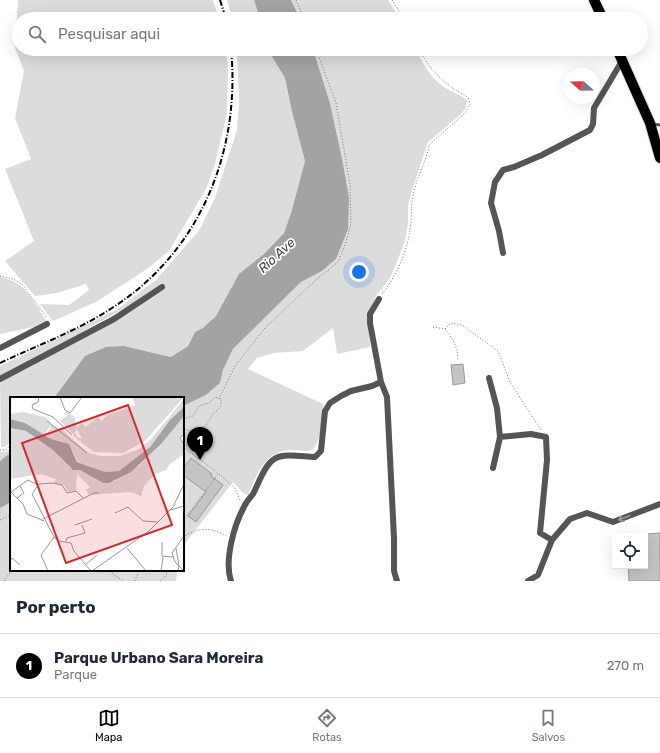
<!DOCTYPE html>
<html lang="pt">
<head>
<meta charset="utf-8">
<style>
	body { margin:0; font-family:Rubik,sans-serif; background:#f6f6f7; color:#1f2937 }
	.controls { position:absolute; right:12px; bottom:12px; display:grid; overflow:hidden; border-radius:0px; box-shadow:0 4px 16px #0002 }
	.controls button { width:36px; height:36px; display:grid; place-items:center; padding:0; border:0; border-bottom:1px solid #e0e1e3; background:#fff; color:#1f2937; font:20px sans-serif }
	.compass { position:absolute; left:564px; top:68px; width:36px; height:36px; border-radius:50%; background:#fff; box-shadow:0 4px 16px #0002; rotate:290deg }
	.you { position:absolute; left:359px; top:272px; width:14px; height:14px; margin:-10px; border:3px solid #fff; border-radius:50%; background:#1a73e8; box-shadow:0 0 0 6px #1a73e833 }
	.badge { display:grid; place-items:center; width:26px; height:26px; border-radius:50%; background:#000; color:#fff; font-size:13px; font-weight:700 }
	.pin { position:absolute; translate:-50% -33px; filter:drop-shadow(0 1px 2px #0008) }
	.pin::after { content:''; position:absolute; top:21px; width:14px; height:12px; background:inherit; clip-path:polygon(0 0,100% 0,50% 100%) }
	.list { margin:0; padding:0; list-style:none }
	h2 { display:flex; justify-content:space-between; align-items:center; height:52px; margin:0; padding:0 16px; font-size:17px }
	h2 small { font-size:13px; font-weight:400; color:#747a83 }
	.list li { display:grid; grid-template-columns:26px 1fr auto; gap:12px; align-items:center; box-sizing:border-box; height:64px; padding:0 16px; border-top:1px solid #e0e1e3 }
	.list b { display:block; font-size:15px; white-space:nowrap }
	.list p { margin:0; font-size:13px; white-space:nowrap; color:#747a83 }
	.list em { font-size:13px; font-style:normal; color:#747a83 }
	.icon { flex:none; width:22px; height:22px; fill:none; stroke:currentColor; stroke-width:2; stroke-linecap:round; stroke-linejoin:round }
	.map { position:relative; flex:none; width:660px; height:581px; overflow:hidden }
	.search { position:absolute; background:#fff; box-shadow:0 4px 16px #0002; left:12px; right:12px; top:12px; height:44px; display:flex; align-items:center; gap:10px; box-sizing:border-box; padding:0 14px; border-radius:22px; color:#747a83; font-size:15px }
	.sheet { height:116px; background:#fff }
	nav { display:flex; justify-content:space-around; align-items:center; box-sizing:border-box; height:56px; border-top:1px solid #e0e1e3; background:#fff; font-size:11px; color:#747a83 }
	nav a { display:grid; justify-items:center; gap:2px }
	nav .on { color:#000 }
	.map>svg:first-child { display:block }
	.green { fill:#dcdcdc }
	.water { fill:#a3a3a3 }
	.building { fill:#c4c4c4; stroke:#999 }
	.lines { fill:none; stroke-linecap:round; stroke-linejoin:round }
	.primary-casing { stroke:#dbdbdb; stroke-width:12 }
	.path { stroke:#777; stroke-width:1; stroke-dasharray:1 2; stroke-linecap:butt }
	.lane { stroke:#555; stroke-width:3 }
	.street { stroke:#555; stroke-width:6 }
	.primary { stroke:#000; stroke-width:10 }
	.rail { stroke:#000; stroke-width:2; stroke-dasharray:6 2 1 2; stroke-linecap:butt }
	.oneway { stroke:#999 }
	.labels { text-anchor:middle; stroke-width:3.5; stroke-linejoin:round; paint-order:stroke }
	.water-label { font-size:13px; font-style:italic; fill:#444; stroke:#fff }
	.inset-road { fill:none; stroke:#999; stroke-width:1 }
	.view { fill:#d62828; fill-opacity:0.15; stroke:#d62828; stroke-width:2 }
	.inset-edge { fill:none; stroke:#000; stroke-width:2 }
</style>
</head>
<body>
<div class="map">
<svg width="660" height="581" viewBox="0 0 660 581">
	<rect width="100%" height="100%" fill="#fff"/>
	<path class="green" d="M18,0h195l6,19h-200v30h206l3,14 -1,50 -12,51 -9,25 -37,62 -22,18 -51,33 -43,19 -13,-17 29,1 20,-15 -3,-6 -29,9 -22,3 -30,-35 29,-20 -29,-72 26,-10 -16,-41 9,-47 -9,-23z
		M227,0h27l6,19h-27z
		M291,0h97l12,19h-100z
		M237,49h32l2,6 14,23 7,34 13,49 -14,52 -7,20 -20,21 -40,48 -8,14 -13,12 -8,4 -7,14 -16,11 -48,-11 -39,10 -31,42h-43v43l-6,6h-4l-1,-68 66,-33 98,-61 -2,-2 -33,23 -129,71v-11l116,-56 40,-30 44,-51 15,-31 22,-68 2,-28z
		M313,49h103c6,13 15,30 28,38 8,5 16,8 23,13l-1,8 -6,7 -32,27 -14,42 -6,21v18l-3,17 -5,14 -10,24 -14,18 -7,15 1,36 -33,7 -4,-26 -30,23 -29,2 -17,5 -9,11 75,35c-1,11 -2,39 -10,45 -5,4 -12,1 -18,1 -28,-2 -38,23 -47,45l-5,-2 -10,-11 -50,64v-140l23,-11 14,-12 3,-13 10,-21 68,-67 21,-11 14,-12 13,-62 -19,-94z
		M0,277c26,5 33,23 46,44l-13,6 -33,7z
		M11,447v5l-11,9v-9l7,-1z
		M11,502v68h167l-2,11h-176v-73z"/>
	<path class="water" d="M254,0h37l9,19h-40z
		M269,49h44l17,54 13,61 6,33 -1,32 -12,30 -14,12 -21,11 -68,67 -10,21 -3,13 -14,12 -23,11v-8h-129l31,-42 21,-9 18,-1 47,11 17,-11 7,-14 8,-4 13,-12 23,-42 25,-20 20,-21 7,-20 14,-52 -13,-49 -7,-34 -14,-23z
		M11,452v50l-11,6v-47z"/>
	<path class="building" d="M463,364l2,19 -12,2 -2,-20z
		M191,458l21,16 -1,2 12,9 -27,37 -8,-6 18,-24 -23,-17v-7z
		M660,533v48h-31l-1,-15h17v-32z"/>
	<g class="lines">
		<defs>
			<path id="primary" d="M594,0l9,19
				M617,49l33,74 10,35"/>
		</defs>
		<use href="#primary" class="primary-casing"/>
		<path class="path" d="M296,0l8,19
			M392,0l12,19
			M0,276l13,3 9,5 25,34
			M382,294c17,-22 27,-46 29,-74 1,-10 0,-18 3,-28 3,-16 13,-31 15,-47l36,-32 5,-9 -2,-7c-21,-10 -39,-27 -49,-48
			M433,327l12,2c8,10 12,16 13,30
			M445,329l6,-6 11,2 36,26 12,31 31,48
			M219,399l16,-33 30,-38 52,-49 21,-17 7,-17 6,-21 -1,-40 -14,-81 -20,-54
			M183,419l10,-3 6,-10 10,-3 6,-6 6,2v7l-9,9 -6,11 -13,7 -3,8 -6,7
			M183,428l9,4
			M183,447l35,26 17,15 5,12
			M0,450h6l5,-6
			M0,520l11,-5
			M183,521l35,-47
			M183,537c9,-6 21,-10 32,-6 4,1 8,3 12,5
			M107,570l16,11
			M4,581l8,-11
			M135,581l4,-11
			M160,581l4,-3 5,-8"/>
		<path class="lane" d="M652,124l8,1"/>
		<path class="street" d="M503,253l-4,-22 -8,-28 4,-21 8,-12 11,-3 28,-12 48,-25 3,-6 1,-16 28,-47
			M379,299l-9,15v9l11,59 6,15 7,141v33l3,10
			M0,348l47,-24
			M489,378l8,30 3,29 -7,31
			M0,379l114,-60 48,-32
			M500,437l31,-3 15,3 1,23 -7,73 12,7
			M231,581c-7,-20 3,-56 13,-74 2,-5 6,-9 9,-13 5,-9 11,-28 20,-34 9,-8 30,-3 42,-3l6,-6 4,-40 5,-8 11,-7 10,-5 21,-5 9,-4
			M528,581l10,-6 14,-35 18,-21 17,-6 26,9 47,-18"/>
		<use href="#primary" class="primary"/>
		<path class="rail" d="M220,0l6,19
			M0,363c38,-18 77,-32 112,-55 88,-56 129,-157 119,-259"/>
	</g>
	<defs><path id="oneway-shaft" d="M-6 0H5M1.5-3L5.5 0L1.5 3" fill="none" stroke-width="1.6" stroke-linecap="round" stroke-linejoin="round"/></defs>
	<use class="oneway" href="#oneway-shaft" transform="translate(624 518) rotate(159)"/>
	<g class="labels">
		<g class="water-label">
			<text transform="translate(276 255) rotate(-43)" y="5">Rio Ave</text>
		</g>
	</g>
	<g transform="translate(10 397)">
		<rect width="174" height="174" fill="#fff"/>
		<path d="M122,0h52l-39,44 -22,12 -29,-1 -21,-16 2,-4 2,5 5,2 -5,-10 -4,5 -13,-13 8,-6 -4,-1 2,-2 8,4 3,12 4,-5 5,4 12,-10 3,4 7,-6 27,-10zM174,2l-1,9 -13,12 -20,27 -31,24 -14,1 -27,-10 -9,-18 -18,-5 -26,-16 -15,-4v-5l13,-2 22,5 7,7 -5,6 -1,5v1l3,1 -2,-3 5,-10 7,5v-2l28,25 13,4h20l19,-7 13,-11zM174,19v17l-4,6 4,7v8l-14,10 -4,6 -11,4 -11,12 -3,10 -10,-4 -42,3 -3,-5 4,-3 -13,-13 -1,16 -8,2 -4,-7 -10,-2 2,-4 -15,-5 -31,5v-51l16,3 27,19 17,18 10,2 23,13 12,-2 25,-16z" fill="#dcdcdc"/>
		<path d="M174,10v9l-23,28 -30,28 -22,11h-6l-23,-13h-7l-20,-20 -27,-19 -16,-3v-9l15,4 26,16 18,5 8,18 28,10 14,-1 31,-24 20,-27z" fill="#a3a3a3"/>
		<path class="inset-road" d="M29,0l-1,5 -6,3 1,4 20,8 19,18M50,0l5,13 5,3 12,-16M37,24l40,32M174,37l-4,4 4,7M0,94l13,13 4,10 17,7M1,95l17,-12 10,5M7,101l7,-5 -4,-7M74,102l-8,-8 -9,2 -5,-8 -10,-2 -13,1 -7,10 22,43 5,4 12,2 3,8 17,20M160,113l14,-4M105,116l13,-6 15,14 15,1M33,122l51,-26h5M65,128l17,-6M56,144l1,-3 18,-5 -3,-8M152,145v14l11,1M117,151l19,23M166,151l3,18 5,5M0,164l2,-3 8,7M75,168l12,-10M38,174l-7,-16 13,-18M82,174l57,-40 24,-24 11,-23M151,174l2,-14M168,174l1,-5 -4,-4 -3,-9 12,-17"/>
		<path class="view" d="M118,8l44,120 -106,38 -44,-120z"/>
		<rect width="174" height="174" class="inset-edge"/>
	</g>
</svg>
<div class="controls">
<button><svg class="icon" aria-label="locate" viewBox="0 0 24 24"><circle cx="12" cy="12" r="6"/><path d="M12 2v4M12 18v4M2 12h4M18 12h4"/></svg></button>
</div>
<svg class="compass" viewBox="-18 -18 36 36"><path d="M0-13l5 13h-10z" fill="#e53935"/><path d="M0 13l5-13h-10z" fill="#747a83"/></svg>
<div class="you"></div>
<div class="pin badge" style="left:200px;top:460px">1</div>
<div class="search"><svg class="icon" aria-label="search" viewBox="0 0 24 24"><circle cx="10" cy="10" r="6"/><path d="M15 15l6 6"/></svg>Pesquisar aqui</div>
</div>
<section class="sheet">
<h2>Por perto<small></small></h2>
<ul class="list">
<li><span class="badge">1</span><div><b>Parque Urbano Sara Moreira</b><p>Parque</p></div><em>270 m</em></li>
</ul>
</section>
<nav>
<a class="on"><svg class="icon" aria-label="map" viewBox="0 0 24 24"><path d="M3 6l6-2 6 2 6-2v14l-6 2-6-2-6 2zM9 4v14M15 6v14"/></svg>Mapa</a>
<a><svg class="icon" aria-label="directions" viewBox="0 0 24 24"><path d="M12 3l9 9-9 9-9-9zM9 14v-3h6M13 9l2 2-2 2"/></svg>Rotas</a>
<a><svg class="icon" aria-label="saved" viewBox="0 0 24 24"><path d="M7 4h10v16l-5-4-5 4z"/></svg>Salvos</a>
</nav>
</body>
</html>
